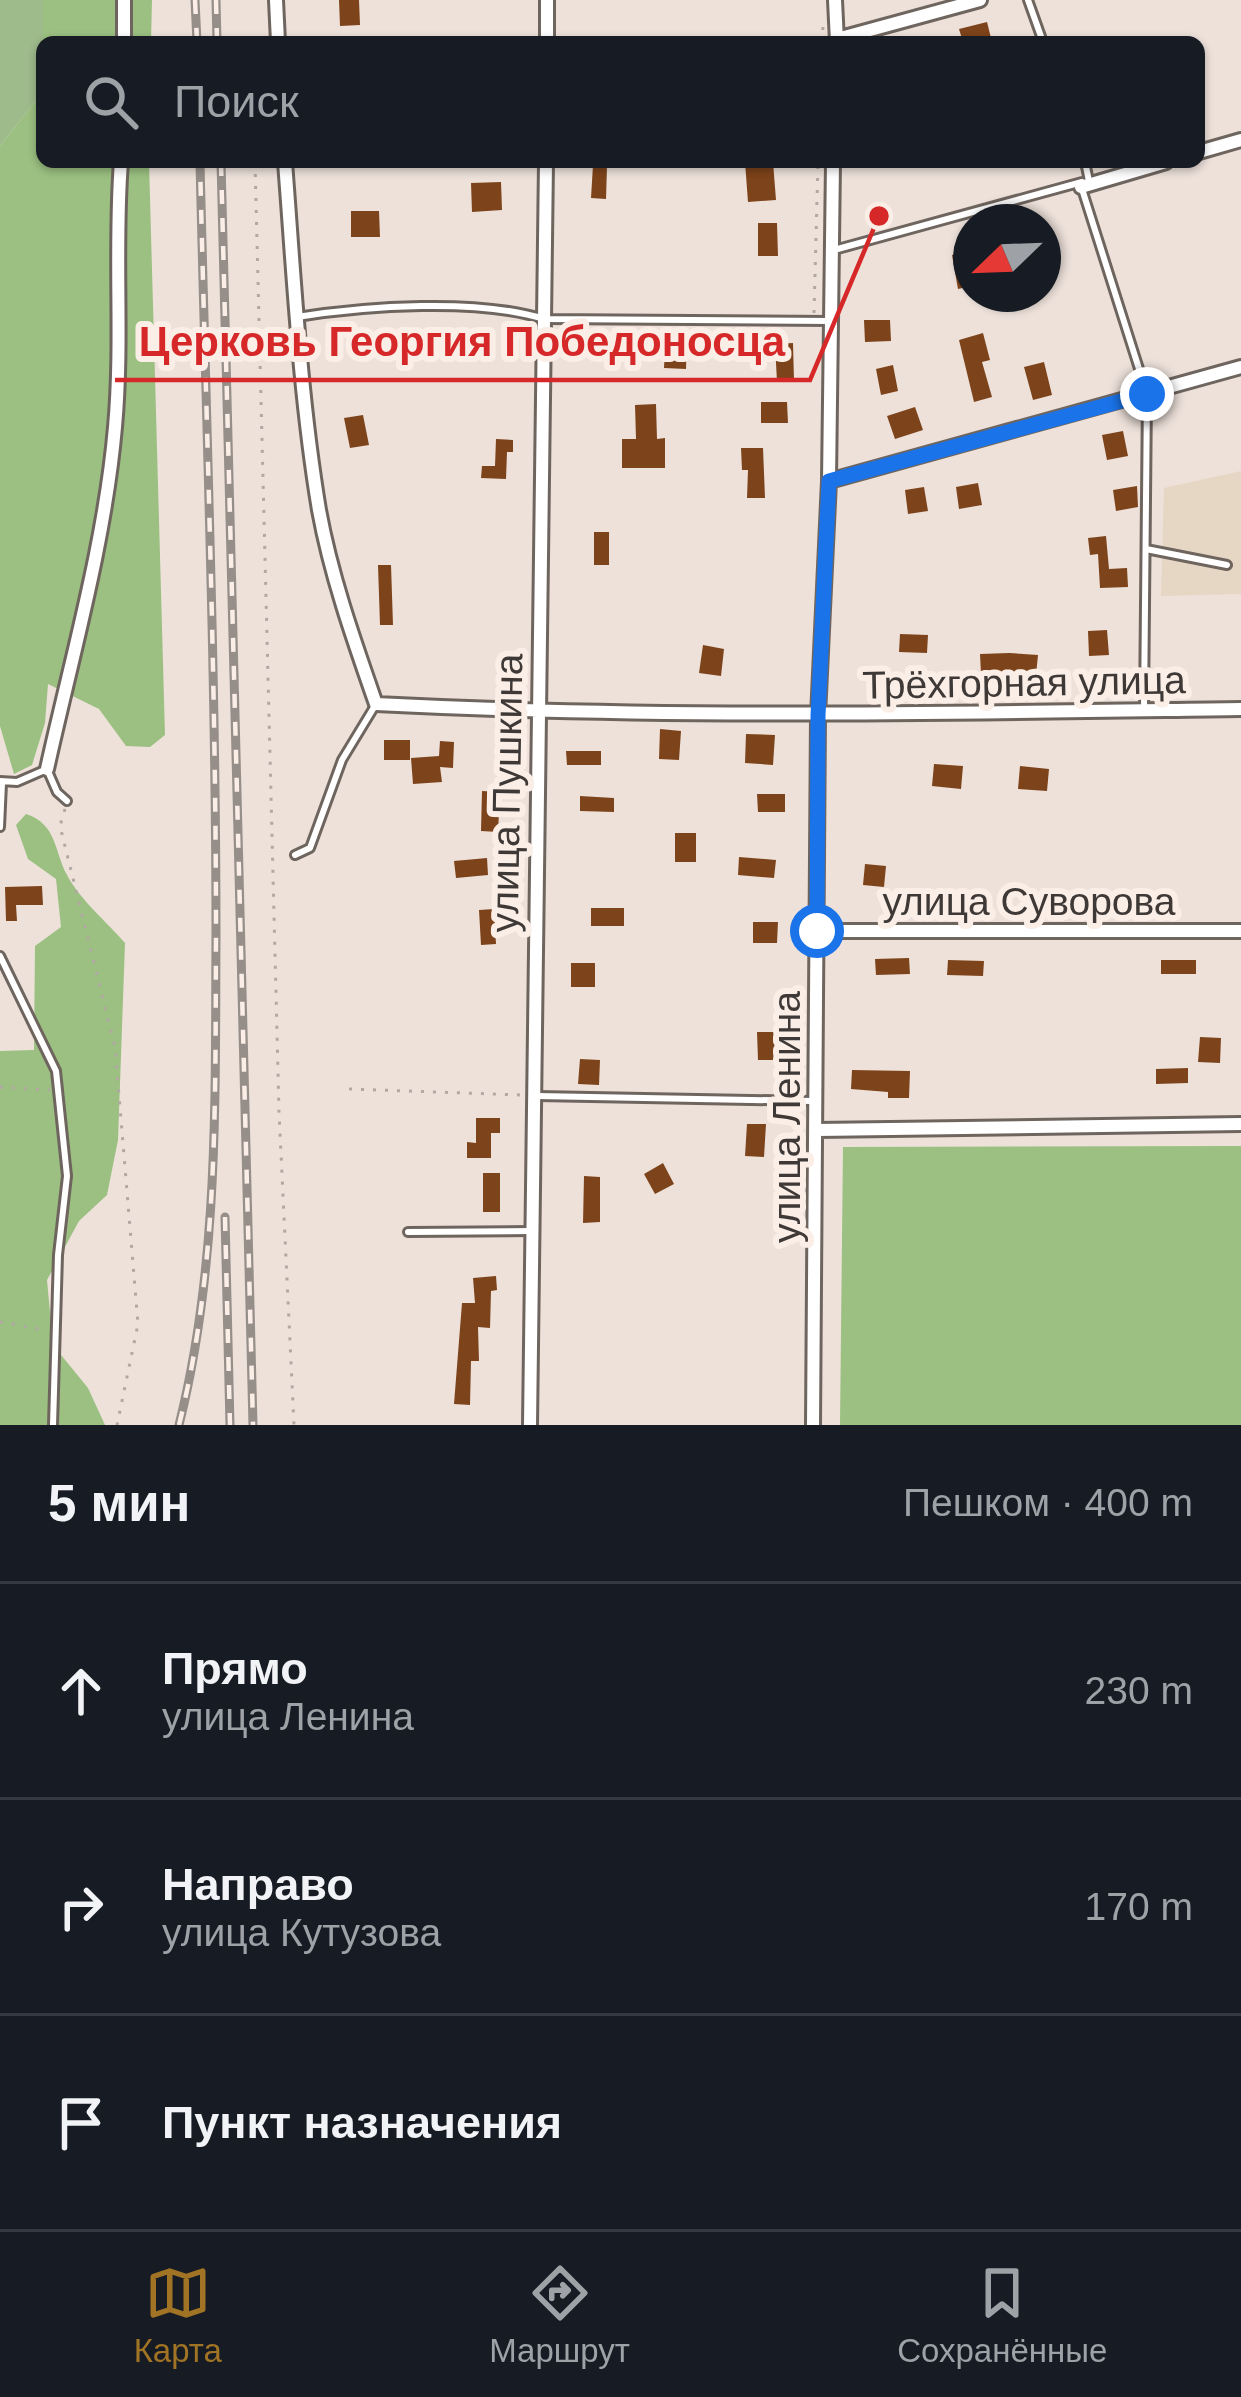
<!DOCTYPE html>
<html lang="ru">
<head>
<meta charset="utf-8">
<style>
	body { margin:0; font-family:Helvetica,sans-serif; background:#20242c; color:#f1f3f6 }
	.compass { position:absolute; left:953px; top:204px; width:108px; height:108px; border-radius:50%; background:#171b24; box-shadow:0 3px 9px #0004; rotate:247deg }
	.stop { position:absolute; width:36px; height:36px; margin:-27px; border:9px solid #1a73e8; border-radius:50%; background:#fff }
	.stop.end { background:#1a73e8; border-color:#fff; box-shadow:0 3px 12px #0008 }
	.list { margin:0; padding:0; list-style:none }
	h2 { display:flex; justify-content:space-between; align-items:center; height:156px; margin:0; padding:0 48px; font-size:51px }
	h2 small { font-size:39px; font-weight:400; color:#9ea1a6 }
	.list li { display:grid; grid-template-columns:78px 1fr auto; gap:36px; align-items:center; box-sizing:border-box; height:216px; padding:0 48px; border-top:3px solid #363941 }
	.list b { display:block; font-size:45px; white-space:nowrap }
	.list p { margin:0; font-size:39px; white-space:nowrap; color:#9ea1a6 }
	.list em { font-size:39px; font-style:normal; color:#9ea1a6 }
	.icon { flex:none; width:66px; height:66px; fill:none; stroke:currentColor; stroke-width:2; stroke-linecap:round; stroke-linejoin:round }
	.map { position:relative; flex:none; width:1241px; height:1425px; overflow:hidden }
	.search { position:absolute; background:#171b24; box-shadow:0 3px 9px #0004; left:36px; right:36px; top:36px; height:132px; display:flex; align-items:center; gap:30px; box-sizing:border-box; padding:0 42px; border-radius:18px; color:#9ea1a6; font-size:45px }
	.sheet { height:804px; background:#171b24 }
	nav { display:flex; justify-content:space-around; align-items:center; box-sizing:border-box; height:168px; border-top:3px solid #363941; background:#171b24; font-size:33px; color:#9ea1a6 }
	nav a { display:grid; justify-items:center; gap:6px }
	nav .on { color:#a07424 }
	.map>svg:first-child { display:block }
	.industrial { fill:#e6d7c4 }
	.green { fill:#9ebb8c }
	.forest { fill:#9bc081 }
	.building { fill:#7d431a }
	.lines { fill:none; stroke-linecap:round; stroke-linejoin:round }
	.service-casing { stroke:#6f655f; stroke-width:12 }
	.minor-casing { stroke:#6f655f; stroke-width:18 }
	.path { stroke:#b1a8a3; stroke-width:3; stroke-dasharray:3 9; stroke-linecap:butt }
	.service { stroke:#fff; stroke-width:6 }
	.minor { stroke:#fff; stroke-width:12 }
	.rail-casing { stroke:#968e89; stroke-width:9 }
	.rail { stroke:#faeee7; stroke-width:4.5; stroke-dasharray:14; stroke-linecap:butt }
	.route { stroke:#1a73e8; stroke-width:15 }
	.labels { text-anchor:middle; stroke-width:12; stroke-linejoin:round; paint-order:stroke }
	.street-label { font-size:39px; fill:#3e3937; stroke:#faeee7 }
	.leader { fill:none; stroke:#d62828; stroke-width:4.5 }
	.callout-dot { fill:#d62828; stroke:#faeee7; stroke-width:4.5 }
	.callout-label { font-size:42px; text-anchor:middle; font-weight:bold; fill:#d62828; stroke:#faeee7; stroke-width:12; stroke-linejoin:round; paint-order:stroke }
</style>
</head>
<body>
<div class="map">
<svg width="1241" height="1425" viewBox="0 0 1241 1425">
	<rect width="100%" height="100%" fill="#ede1da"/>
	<path class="industrial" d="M1241,471v123l-80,2 3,-108z"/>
	<path class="green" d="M0,0h43l2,3 -4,91 -41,52z"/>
	<path class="forest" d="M43,0h109l-1,42h-108z
		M42,70v92h107l16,573 -15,12 -24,-1 -27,-37 -51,-25 -3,39 -13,42 -18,9 -14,-48v-580l41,-52z
		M26,814c31,10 28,37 41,61 13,25 40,47 58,68l-7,197 -11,55 -28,26 -32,59 6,65 35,43 17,37h-105v-374l34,-1 1,-104 26,-19 -5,-48 -28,-20 -12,-34z
		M1241,1146v279h-401l3,-278z"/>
	<path class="building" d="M339,0h20l1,25 -20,1z
		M987,22l5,20h-29l-4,-13z
		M745,162h28l3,38 -28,2z
		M593,165l14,1 -1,33 -15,-1z
		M501,182l1,28 -30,2 -1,-29z
		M351,211h28l1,26h-29z
		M758,223h19l1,33h-20z
		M971,252v34l-13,3 -6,-34z
		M864,320h26l1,21 -26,1z
		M666,331l21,1 -1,37 -22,-1z
		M983,333l7,27 -8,2 10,35 -18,5 -15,-62z
		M793,343l1,38 -17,1 -2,-38z
		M1044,362l8,33 -19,5 -9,-33z
		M893,365l5,26 -17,4 -5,-26z
		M761,402h26l1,21h-27z
		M656,404l1,35 8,-1v30h-43v-29h14l-1,-34z
		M915,407l8,23 -28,9 -8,-23z
		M363,415l6,30 -19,3 -6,-30z
		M1123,431l5,25 -21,4 -5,-25z
		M496,439l17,1v12h-6l-1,27 -25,-1 1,-12h13z
		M741,448h22l2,50h-18l1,-28h-6z
		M978,483l4,22 -23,4 -3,-22z
		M1137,486l1,21 -22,4 -3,-21z
		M924,487l4,24 -20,3 -3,-24z
		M594,532h15v33h-15z
		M1106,536l3,33 18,-1 1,19 -28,1 -2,-34 -8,1 -2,-17z
		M378,565h13l2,60h-13z
		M1107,630l2,25 -20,1 -1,-25z
		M900,634l28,1 -1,18 -28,-1z
		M703,645l21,4 -3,27 -22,-3z
		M1009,653l29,2 -2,20 -55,-1 -1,-20z
		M660,729l21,2 -2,29 -20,-1z
		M746,734l29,1 -2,30 -28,-2z
		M384,740h26v20h-26z
		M440,741l14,1 -1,26 -13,-1 2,15 -29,2 -2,-26 28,-2z
		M566,751h35v14h-34z
		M934,764l29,2 -2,23 -29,-3z
		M1020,766l29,3 -2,22 -29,-2z
		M482,791l18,1 -2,40 -17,-1z
		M757,794h28v18h-27z
		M580,796l34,2v14l-34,-1z
		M675,833h21v29h-21z
		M739,857l37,3 -2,18 -36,-3z
		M487,858l1,17 -32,3 -2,-17z
		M865,864l21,2 -2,21 -21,-2z
		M42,886l1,19h-27l1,16h-11l-1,-34z
		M591,908h33v18h-33z
		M494,909l2,35 -15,1 -2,-35z
		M753,922h25l-1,21h-24z
		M909,958l1,16 -34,1 -1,-16z
		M948,960l36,1 -1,15 -36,-1z
		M1161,960h35v14h-35z
		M571,963h24v24h-24z
		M757,1032h17l1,28h-17z
		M1200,1037l21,1 -1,25 -22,-1z
		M580,1059l20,1 -1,25 -21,-1z
		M1188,1068v15l-32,1v-15z
		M852,1070l58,1 -1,27h-21v-6l-37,-3z
		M476,1118h24v15h-9v25h-24v-16l9,1z
		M747,1124h19l-2,33 -19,-1z
		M663,1163l11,21 -19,10 -11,-20z
		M483,1173h17v39h-17z
		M584,1176l16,1v45l-17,1z
		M496,1276l1,14 -6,1 -1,37 -12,-1 1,34h-8l-1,44 -16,-1 8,-101h13l-2,-25z"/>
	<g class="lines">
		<defs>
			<path id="service" d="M1028,0l15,42
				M1085,162l4,19
				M1082,189l65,205 -3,316
				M834,250l248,-68
				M297,317c69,-11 180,-19 247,2l287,2
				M1146,549l81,16
				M0,781l17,1 30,-13 10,23 10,9
				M0,827l2,-44
				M295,855l15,-7 32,-88 34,-56
				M0,956l56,115 11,105 -9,79 -5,170
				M537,1096l275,5
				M408,1232l124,-1"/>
			<path id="minor" d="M276,0l2,42
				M835,0l2,42
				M837,39l143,-39
				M124,42v-42
				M547,42v-42
				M1199,152l42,-12
				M285,162c9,116 15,234 34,348 12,66 35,131 57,194 289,15 576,9 865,5
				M1081,187l85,-25
				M829,481l412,-114
				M47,769c25,-113 58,-227 68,-342 8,-88 -1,-177 6,-265
				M817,931h424
				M817,1130l424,-6
				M530,1425l16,-1263
				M813,1425l5,-709 11,-235 4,-319"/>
		</defs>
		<use href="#service" class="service-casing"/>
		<use href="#minor" class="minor-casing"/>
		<path class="path" d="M822,42l1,-16
			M255,162l24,950 15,313
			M814,313l4,-151
			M65,809l-5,17 55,221 23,277 -21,101
			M0,1087l50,3
			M349,1089l172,6
			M0,1322l46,8"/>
		<use href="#service" class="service"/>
		<use href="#minor" class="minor"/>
		<defs>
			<path id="rail" d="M195,0l2,42
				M216,0l1,42
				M221,162l32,1263
				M225,1217l5,208
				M179,1425c40,-160 36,-325 37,-489 0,-258 -10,-516 -16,-774"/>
		</defs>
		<use href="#rail" class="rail-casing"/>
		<use href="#rail" class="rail"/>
	</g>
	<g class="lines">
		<path class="route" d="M817,931l1,-215 11,-235 318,-87"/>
	</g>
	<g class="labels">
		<g class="street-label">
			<text transform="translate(1024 682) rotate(-1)" y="14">Трёхгорная улица</text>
			<text transform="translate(506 793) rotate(-89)" y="14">улица Пушкина</text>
			<text x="1029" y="915">улица Суворова</text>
			<text transform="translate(786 1117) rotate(-90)" y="14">улица Ленина</text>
		</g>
	</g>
	<path class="leader" d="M879 216L810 380H115"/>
	<circle class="callout-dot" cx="879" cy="216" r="12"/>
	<g class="callout-label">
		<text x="462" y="356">Церковь Георгия Победоносца</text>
	</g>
</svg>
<svg class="compass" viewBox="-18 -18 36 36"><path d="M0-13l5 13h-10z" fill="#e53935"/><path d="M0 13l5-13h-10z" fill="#9ea1a6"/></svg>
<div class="stop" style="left:817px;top:931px"></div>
<div class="stop end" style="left:1147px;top:394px"></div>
<div class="search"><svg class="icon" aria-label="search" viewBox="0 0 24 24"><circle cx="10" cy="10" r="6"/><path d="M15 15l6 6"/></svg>Поиск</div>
</div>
<section class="sheet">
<h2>5 мин<small>Пешком · 400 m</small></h2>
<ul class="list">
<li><svg class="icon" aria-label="ahead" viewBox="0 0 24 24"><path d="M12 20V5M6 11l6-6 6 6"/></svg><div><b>Прямо</b><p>улица Ленина</p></div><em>230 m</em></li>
<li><svg class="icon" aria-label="right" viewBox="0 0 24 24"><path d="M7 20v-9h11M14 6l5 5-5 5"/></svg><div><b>Направо</b><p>улица Кутузова</p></div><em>170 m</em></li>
<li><svg class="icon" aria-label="arrive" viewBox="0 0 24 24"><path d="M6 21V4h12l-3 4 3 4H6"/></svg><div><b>Пункт назначения</b></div></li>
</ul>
</section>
<nav>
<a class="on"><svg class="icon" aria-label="map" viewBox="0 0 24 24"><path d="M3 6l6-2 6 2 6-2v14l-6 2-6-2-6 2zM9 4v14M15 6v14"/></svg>Карта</a>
<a><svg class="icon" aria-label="directions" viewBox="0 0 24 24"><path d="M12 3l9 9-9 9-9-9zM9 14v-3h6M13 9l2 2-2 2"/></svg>Маршрут</a>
<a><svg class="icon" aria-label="saved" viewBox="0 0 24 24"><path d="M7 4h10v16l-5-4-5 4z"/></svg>Сохранённые</a>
</nav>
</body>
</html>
